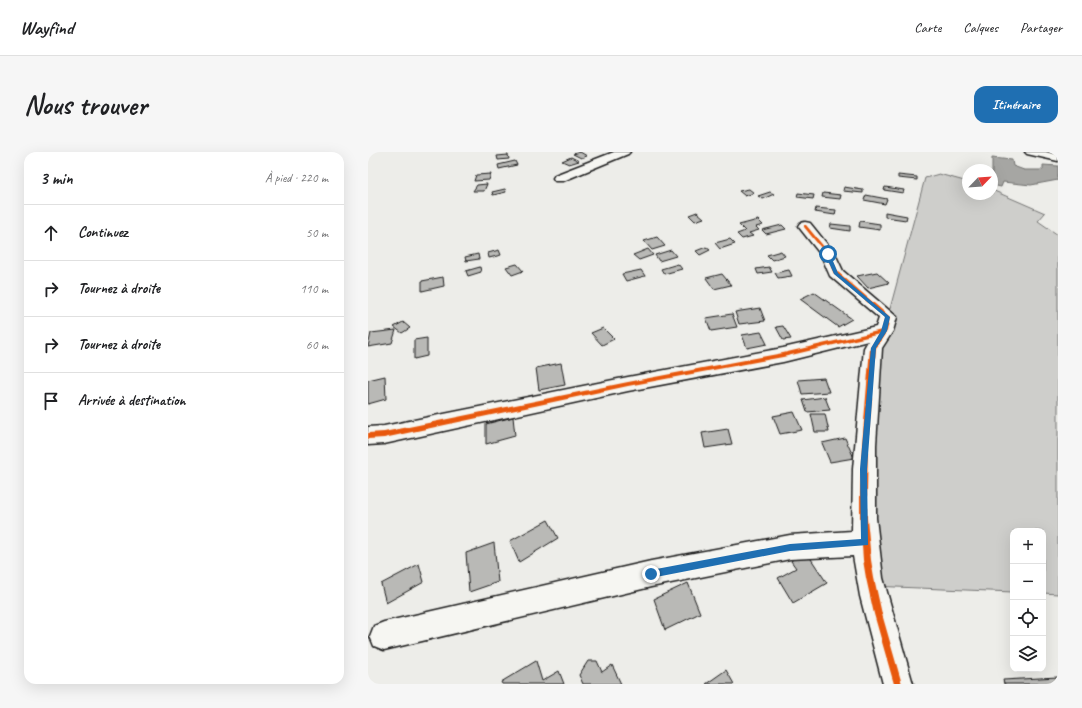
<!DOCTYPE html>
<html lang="fr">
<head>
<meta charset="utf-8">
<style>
	body { margin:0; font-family:Caveat,sans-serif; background:#f6f6f6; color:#202124 }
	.controls { position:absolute; right:12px; bottom:12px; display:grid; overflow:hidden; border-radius:8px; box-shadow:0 4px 16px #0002 }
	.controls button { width:36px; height:36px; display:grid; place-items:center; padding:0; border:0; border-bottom:1px solid #e0e0e0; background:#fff; color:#202124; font:20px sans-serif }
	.compass { position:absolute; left:594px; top:12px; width:36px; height:36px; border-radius:50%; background:#fff; box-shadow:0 4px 16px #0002; rotate:65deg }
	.stop { position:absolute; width:12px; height:12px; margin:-9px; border:3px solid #1f6fb2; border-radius:50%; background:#fff }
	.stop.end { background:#1f6fb2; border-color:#fff; box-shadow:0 1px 4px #0008 }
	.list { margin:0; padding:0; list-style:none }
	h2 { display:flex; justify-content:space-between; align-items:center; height:52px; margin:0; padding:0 16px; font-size:17px }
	h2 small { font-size:13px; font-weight:400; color:#757577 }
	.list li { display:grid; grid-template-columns:26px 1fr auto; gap:12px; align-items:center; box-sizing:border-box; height:56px; padding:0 16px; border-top:1px solid #e0e0e0 }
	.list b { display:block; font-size:15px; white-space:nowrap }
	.list em { font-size:13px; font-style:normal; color:#757577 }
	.icon { flex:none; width:22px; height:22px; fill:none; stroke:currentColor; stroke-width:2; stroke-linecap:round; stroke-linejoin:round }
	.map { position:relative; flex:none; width:690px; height:532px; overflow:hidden; border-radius:12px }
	header { display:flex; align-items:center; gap:24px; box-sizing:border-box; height:56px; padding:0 20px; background:#fff; border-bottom:1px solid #e0e0e0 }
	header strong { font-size:19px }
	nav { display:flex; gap:22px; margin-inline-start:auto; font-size:14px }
	.intro { display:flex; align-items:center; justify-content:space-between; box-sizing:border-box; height:96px; padding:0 24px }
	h1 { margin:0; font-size:28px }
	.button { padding:10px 18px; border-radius:12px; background:#1f6fb2; color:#fff; font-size:14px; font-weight:700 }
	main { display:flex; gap:24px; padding:0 24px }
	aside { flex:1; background:#fff; border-radius:12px; box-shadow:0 4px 16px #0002 }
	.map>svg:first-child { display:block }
	.green { fill:#cececb; stroke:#757574 }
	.water { fill:#a6a6a3; stroke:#6f6f6d }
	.building { fill:#b9b9b6; stroke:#1c1c1c }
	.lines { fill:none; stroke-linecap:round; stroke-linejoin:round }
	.minor-casing { stroke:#1c1c1c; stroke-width:3 }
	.minor { fill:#f6f6f2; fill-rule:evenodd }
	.cycleway-casing { stroke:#f6f6f2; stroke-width:2 }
	.cycleway { fill:#e8590c; fill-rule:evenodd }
	.route { fill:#1f6fb2 }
</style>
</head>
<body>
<header>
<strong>Wayfind</strong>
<nav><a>Carte</a><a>Calques</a><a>Partager</a></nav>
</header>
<div class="intro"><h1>Nous trouver</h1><a class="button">Itinéraire</a></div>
<main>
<aside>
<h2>3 min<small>À pied · 220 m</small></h2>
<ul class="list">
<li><svg class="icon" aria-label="ahead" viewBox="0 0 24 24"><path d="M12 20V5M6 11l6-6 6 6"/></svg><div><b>Continuez</b></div><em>50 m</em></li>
<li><svg class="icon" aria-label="right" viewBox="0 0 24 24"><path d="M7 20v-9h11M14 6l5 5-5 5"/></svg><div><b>Tournez à droite</b></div><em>110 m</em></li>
<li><svg class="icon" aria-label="right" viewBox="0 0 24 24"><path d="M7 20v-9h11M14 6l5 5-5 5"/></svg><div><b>Tournez à droite</b></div><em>60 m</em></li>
<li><svg class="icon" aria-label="arrive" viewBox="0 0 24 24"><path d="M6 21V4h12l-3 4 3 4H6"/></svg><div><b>Arrivée à destination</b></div></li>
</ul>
</aside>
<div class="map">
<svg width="690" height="532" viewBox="0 0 690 532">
	<rect width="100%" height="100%" fill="#edede9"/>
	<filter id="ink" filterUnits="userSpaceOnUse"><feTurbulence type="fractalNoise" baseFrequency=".025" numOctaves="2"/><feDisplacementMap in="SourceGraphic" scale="8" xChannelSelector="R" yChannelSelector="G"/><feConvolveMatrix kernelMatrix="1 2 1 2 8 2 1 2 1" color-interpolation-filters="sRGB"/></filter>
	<g filter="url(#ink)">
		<path class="green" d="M571,22l29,8v12h24v-4l53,23 -7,8 20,14v359l-15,-1v-62h-30v61l-141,-6 1,-238 11,-17 41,-153z"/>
		<path class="water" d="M624,6l20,2 1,6 11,4h19v-5l15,1v14l-27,5 -28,-3 -2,5 -9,-2z"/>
		<path class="building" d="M212,0l7,4 -6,2 -8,-4z
			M140,3l1,4 -11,1 -1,-4z
			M203,5l8,4 -10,3 -7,-3z
			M147,9l2,4 -18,4 -1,-4z
			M123,22l-2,6 -15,1 2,-6z
			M530,23l19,2v3l-19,-2z
			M119,32l-3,7h-11l4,-6z
			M476,35l19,3v3l-20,-2z
			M517,35l19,3 -1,3 -19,-3z
			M137,37l1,3 -13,3 -1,-3z
			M381,37l5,4 -9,3 -6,-5z
			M402,40l4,2 -11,5 -5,-3z
			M430,41l16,2 -1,4 -16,-2z
			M455,41l18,2 -1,4 -18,-2z
			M498,43l21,4 -2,5 -21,-4z
			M448,56l20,2 -1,5 -20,-3z
			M329,60l7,6 -9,3 -6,-6z
			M517,60l22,4 -1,4 -21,-3z
			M390,68l5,5 -7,2 3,3 -10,3 4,3 -11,3 -5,-5 8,-3 -6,-6z
			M492,69l20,3v6l-21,-3z
			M463,72l19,2v5l-20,-3z
			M414,73l4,4 -20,5 -4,-4z
			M289,85l8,9 -13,4 -8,-9z
			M362,87l5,5 -15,5 -5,-6z
			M338,95l4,3 -10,5 -4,-4z
			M280,97l5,6 -14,5 -6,-5z
			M131,98l2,5 -12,3 -1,-5z
			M303,98l5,6 -17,5 -4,-6z
			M413,99l4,5 -13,4 -5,-5z
			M110,102l1,5 -13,2 -1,-4z
			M149,112l6,7 -11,4 -6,-8z
			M310,112l4,5 -18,5 -3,-5z
			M112,115l1,5 -13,4 -2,-5z
			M401,115l3,5 -14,2 -2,-5z
			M273,118l4,6 -19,5 -4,-7z
			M421,118l3,6 -14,2 -3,-5z
			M509,120l12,11 -21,5 -11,-12z
			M354,122l9,11 -17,4 -8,-11z
			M75,125l1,9 -22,5v-10z
			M446,140l38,27 -14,8 -38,-28z
			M392,156l5,13 -26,3 -4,-12z
			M364,162l5,13 -26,4 -5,-13z
			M35,170l7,6 -8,5 -8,-6z
			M415,174l8,13 -8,1 -7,-13z
			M235,176l11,11 -12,6 -11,-12z
			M28,178l-4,13 -24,4 3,-14z
			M393,180l6,12 -20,4 -5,-13z
			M59,186v18l-13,3v-19z
			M193,211l4,22 -26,5 -3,-22z
			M17,224l1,23 -18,5v-24z
			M456,226l5,14 -27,2 -4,-14z
			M457,245l5,13 -23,2 -4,-12z
			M426,260l8,18 -22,4 -7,-18z
			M443,262h14l4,18h-14z
			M145,265l2,19 -29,8v-20z
			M360,277l4,15 -27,4 -3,-15z
			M477,286l9,20 -24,4 -8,-19z
			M180,368l10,18 -39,24 -9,-21z
			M126,391l4,39 -29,10 -3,-39z
			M437,398l22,33 -34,20 -15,-25 18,-10 -5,-7z
			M51,412l5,18 -38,21 -5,-19z
			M320,431l12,30 -35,17 -11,-31z
			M168,509l6,20 17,-10 5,13h-62l-1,-2z
			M220,509h9l5,11 10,-7 9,19h-38l-4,-9z
			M358,518l8,14h-28z
			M690,525v7h-54l-1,-4z"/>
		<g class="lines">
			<defs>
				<path id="minor" d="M246,0h16l-2,2 -65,27h-8l-2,-3 2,-3z
					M657,0h21l12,3v6l-31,-7z
					M437,70l5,1 25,31 8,17 54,46 -4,14 -11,17 -6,97v73l7,60 30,106h-30l-23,-88 -7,-40 -63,3 -139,28 -267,63 -10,-4 -4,-10 4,-10 10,-4 267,-61 139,-26 62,-4 1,-62 11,-121 4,-7 -85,21 -155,29 -244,53 -16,1v-18l16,-1 244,-49 155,-29 93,-21 3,-9 -49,-42 -9,-21 -23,-29 2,-3z"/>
			</defs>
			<use href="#minor" class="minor-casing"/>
			<use href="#minor" class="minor"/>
			<defs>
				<path id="cycleway" d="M436,73h2l24,29 8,18 52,45 -3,14 -11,17 -8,97 -1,48v25l4,42 3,18 8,36 20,70h-8l-20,-70 -8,-36 -3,-18 -3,-42v-25l2,-48 8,-97 10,-14 -97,23 -155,29 -244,52 -16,1v-6l16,-1 244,-50 155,-29 99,-23 3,-13 -51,-43 -8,-20 -22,-27z"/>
			</defs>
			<use href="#cycleway" class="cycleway-casing"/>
			<use href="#cycleway" class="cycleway"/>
		</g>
	</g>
	<path class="route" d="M460,100l2,2 8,19 52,44 -3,14 -11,17 -9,121 1,76 -78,6 -139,27 -3,-1v-6l3,-1 139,-26 71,-5 -1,-70 11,-121 10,-17 4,-14 -51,-43 -9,-20z"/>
</svg>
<div class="controls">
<button>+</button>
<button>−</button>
<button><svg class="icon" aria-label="locate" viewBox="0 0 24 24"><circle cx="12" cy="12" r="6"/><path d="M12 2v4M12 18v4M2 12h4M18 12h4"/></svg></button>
<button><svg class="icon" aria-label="layers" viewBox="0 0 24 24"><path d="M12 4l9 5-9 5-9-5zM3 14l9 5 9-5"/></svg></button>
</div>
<svg class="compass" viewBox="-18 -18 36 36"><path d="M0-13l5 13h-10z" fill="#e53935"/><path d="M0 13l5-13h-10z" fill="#757577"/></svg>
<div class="stop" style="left:460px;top:102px"></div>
<div class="stop end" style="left:283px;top:422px"></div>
</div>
</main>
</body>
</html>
